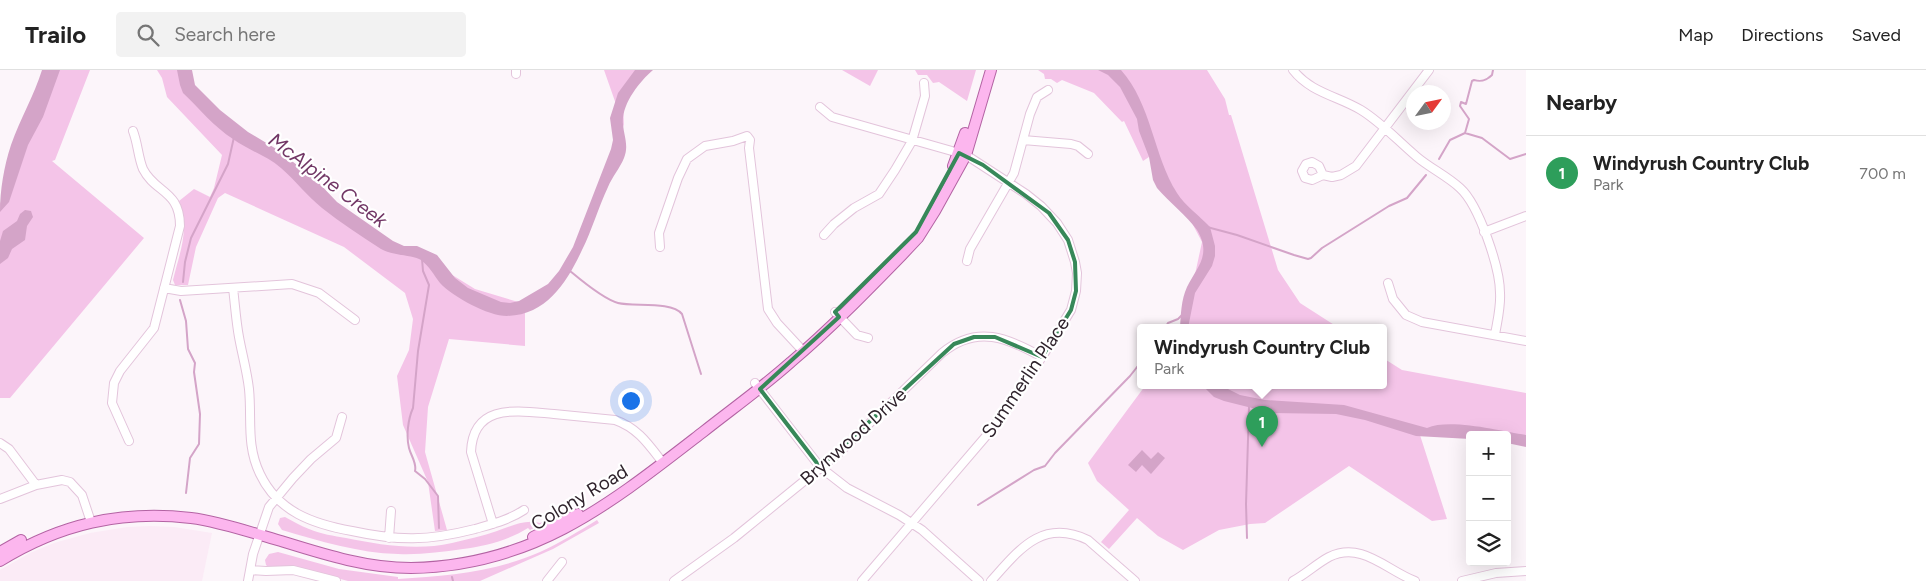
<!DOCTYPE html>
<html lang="en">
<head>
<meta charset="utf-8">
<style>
	body { margin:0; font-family:Figtree,sans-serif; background:#f2f2f2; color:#222 }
	.controls { position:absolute; right:15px; bottom:15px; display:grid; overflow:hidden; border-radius:5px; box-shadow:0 5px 20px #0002 }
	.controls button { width:45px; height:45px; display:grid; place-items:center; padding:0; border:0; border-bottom:1px solid #e0e0e0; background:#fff; color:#222; font:25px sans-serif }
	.compass { position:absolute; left:1406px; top:15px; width:45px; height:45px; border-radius:50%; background:#fff; box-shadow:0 5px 20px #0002; rotate:57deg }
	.you { position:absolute; left:630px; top:330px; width:18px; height:18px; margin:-12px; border:4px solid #fff; border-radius:50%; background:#1a73e8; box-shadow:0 0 0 8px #1a73e833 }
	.badge { display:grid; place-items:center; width:32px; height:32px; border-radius:50%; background:#ea580c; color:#fff; font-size:16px; font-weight:700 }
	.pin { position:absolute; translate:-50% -41px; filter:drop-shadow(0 1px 2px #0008) }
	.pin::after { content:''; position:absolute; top:26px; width:18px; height:15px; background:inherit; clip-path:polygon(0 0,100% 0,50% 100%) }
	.popup { position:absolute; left:1137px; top:254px; width:250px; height:65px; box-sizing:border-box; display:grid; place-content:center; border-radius:5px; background:#fff; filter:drop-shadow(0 1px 4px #0005); font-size:16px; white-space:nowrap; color:#767676 }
	.popup b { font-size:19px; color:#222 }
	.popup::after { content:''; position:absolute; left:50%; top:100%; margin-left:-10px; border:10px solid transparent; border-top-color:#fff }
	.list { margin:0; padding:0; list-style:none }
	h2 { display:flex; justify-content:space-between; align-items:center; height:65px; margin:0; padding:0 20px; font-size:21px }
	h2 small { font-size:16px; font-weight:400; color:#767676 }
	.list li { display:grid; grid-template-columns:32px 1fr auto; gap:15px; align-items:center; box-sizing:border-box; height:75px; padding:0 20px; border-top:1px solid #e0e0e0 }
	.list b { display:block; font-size:19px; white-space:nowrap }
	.list p { margin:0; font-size:16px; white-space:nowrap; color:#767676 }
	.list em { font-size:16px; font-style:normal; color:#767676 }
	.icon { flex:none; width:28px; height:28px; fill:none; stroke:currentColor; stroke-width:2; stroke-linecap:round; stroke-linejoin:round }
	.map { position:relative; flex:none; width:1526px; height:511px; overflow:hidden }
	header { display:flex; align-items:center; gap:30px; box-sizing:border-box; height:70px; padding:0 25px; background:#fff; border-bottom:1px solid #e0e0e0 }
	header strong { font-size:24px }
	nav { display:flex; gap:28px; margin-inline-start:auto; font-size:18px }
	.search { width:350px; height:45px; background:#f2f2f2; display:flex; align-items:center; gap:12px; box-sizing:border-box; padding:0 18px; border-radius:5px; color:#767676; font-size:19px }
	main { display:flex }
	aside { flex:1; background:#fff }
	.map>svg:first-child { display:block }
	.built { fill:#fbebf6 }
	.green { fill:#f4c4e8 }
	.water { fill:#d4a4c8 }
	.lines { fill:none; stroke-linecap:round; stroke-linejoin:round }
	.stream { stroke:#d4a4c8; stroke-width:2 }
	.minor-casing { stroke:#e3c4db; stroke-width:10 }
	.major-casing { stroke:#b363a3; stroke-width:12 }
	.minor { stroke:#fff; stroke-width:8 }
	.major { stroke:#fcb6ee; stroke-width:10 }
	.marked { fill:none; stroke:#378859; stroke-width:4; stroke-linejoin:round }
	.labels { text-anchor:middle; stroke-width:4.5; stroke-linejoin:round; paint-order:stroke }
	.street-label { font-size:19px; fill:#30242d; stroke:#fff }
	.water-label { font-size:20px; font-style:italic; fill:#723766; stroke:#fff }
</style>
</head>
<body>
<header>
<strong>Trailo</strong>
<div class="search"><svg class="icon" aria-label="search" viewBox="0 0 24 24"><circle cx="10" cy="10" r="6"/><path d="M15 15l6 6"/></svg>Search here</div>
<nav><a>Map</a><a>Directions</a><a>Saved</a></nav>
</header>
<main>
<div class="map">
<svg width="1526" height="511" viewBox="0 0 1526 511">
	<rect width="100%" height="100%" fill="#fcf5fa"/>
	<path class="built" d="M150,456l24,1 38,6 -10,48h-202v-11l30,-17 24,-10 36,-10 37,-6z"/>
	<path class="green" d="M51,0h39l-35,90 -3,1 92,77 -134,160h-10v-194z
		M157,0h28l6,27 186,140 51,23 47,29 50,15v42l-76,-7 -21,68 -3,45 22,78 -12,1 -7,-49 -25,-57 -6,-49 12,-26 4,-31 -8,-26 -61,-46 -119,-54 -7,5 -22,49 -8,38h-13l-2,-5c7,-29 17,-50 6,-79l15,-12 16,8 4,-9 8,-33 -55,-58 -5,-19z
		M604,0h41l-22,30 1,27z
		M842,0h36l-8,16z
		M915,0h61l-9,31 -28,-19 -6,1 -6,-8h-9z
		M1038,0h169l18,29 4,16h2l47,155 22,33 39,25h-154l1,-12 16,-74 -47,-89 -12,8 -19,-40 -2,1 -28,-29 -32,-13 -5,3 -6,-4h-6l-1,-5z
		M1383,288l19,12 124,23v49l-19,-7 -88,-3 28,87 -15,2 -83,-55 -84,57 -15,1 -31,6 -36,20 -25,-14 -21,-18 -28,31 -8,-7 28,-32 -32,-29 -9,-18 57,-77h238z
		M582,432l-52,28 -2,-2c-19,12 -43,18 -65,21 -22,3 -43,6 -65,5 -40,-1 -78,-13 -116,-24l-4,-6 2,-6 5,-1c8,4 16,9 24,12 12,5 25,7 37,9 35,7 71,13 106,5 15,-4 31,-7 45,-12 15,-5 28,-12 43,-8z
		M597,450l2,3 -46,26 -73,32h-132l-49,-13h-30l-3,-3 -1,-5 4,-6 9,-2 61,17 59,8v2c48,-3 97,-7 142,-27 20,-9 39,-21 57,-32z"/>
	<path class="water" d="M42,0h18l-17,47 -15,28 -19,57 -9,10c0,-22 4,-46 11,-67 9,-26 23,-49 31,-75z
		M177,0h15l3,15 25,25 28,22 30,18 39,31 20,21 56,39 11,5h13l20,9 18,23 13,10 33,14 9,1 9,-2 29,-17 11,-13 14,-24 38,-98 2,-9 -3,-22 8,-25 17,-23h18c-14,12 -32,35 -30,54 1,13 6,21 1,34 -4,10 -12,19 -16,29 -10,21 -16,43 -26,63 -15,32 -35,65 -75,66 -19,0 -54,-19 -67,-33 -6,-8 -11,-17 -19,-23 -7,-5 -27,-4 -40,-11 -20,-13 -40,-26 -59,-41 -15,-12 -26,-27 -41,-40 -14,-12 -33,-18 -48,-29 -19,-12 -34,-31 -50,-46l-3,-8z
		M1098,0h23c31,35 32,85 56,123 8,13 23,23 33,34l5,19v10l-3,10 -17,27 -7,35h-8c1,-14 1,-28 7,-41 10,-20 25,-32 10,-57 -10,-14 -28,-28 -40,-42l-4,-8 -4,-23 -10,-26 -2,-12 -17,-32 -12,-12z
		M25,140l6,1 2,6 -6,9 -2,14 -13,9 -4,9 -8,6v-23l3,-10 14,-10 3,-7z
		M1203,316h19l18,9 25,5 79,5 83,23c23,-10 73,3 99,7v12l-19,-4v-8h-37v4l-54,-3 -51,-16 -29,-6 -64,-1 -48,-12 -10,-4z
		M1142,380l9,9 7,-7 7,6 -14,16 -9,-9 -6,7 -8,-7z"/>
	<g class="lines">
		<path class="stream" d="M1465,63l4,-14 -9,-13 1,-4 5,2 6,-23 2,-1c7,2 12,1 18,-5l1,-5
			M1439,89l11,-19 15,-7 17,5 28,21 16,-5
			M1207,157l30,8 57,20 14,4 3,-1 11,-10 67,-42 18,-8 19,-23
			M422,189l1,12 6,14 -11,66 -5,57c-5,11 -7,28 -4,40 2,8 8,15 6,23l10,8 13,17 1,32
			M570,201c12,10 33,28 48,32 16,4 53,-2 64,11l19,60
			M183,212l2,-20 6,-24 37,-74 6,-27
			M180,230l6,21 2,28 7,14 -1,9 6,42 -1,30 -9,14 -4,35
			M1165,258l3,-5 10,-4 4,-4
			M978,435l56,-35 11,-4 10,-13 75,-77 11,-14
			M1247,468l-1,-34 3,-97
			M452,507l1,4"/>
		<defs>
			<path id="minor" d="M516,0v4
				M1293,0c18,23 45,26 68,40 21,13 37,31 56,47 13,11 30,19 43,31 19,17 40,80 40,105 1,14 -3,29 -5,42
				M820,37l12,10 134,38 60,39 15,12 16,17 11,17 7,22 2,11 -1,18 -5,19 -29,47 -49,71 -131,153
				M1023,70l48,4 7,2 10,8
				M1323,105l-4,-9 -7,-4 -6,2 -4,7 3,7 7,2 11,-5 9,2 9,-2 15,-9 73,-96
				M1484,162l42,-16
				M824,165l10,-11 20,-16 25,-14 16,-24 17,-29 13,-45 -1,-13
				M660,177l-1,-14 19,-55 9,-19 18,-13 28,-5 14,-5 3,4 -1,8 19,161 9,14 26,28
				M967,191l3,-12 44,-76 16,-59 7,-17 11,-7
				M1388,213l5,16 13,16 16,7 104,19
				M164,218l17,3 111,-7 27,9 36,27
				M233,218c2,16 3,33 6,49 3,17 8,34 10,52 3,30 -3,56 11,85 18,38 53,50 92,57 46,10 76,10 123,-2 17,-5 34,-9 49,-19
				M835,242l22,23 11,3
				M755,313l65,84 27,21 52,27 23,15 57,51
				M129,371l-17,-38 2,-20 6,-12 34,-43 26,-102c0,-36 -25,-33 -37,-57 -5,-12 -5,-25 -10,-38
				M0,373l9,6 27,36
				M0,429l36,-14 26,-5 8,2 12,13 9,27
				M493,454l-22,-72c2,-50 47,-41 83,-38 20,2 41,4 61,6 23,8 34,25 48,43
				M389,468l2,-27
				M250,500l16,1 27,-1 43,11
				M248,511l5,-27 16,-47 24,-29 18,-19 25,-21 6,-21
				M547,511l15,-19
				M674,511l60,-43 107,-87 101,-98c35,-29 66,-15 100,4
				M991,511c28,-31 51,-63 97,-41l47,41
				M1293,511c13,-7 23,-17 36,-24 33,-16 57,13 86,24
				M1462,511l34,-8 30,-2"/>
			<path id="major" d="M953,96l12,-33
				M533,467l45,-23
				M0,482l21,-12
				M0,491c60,-37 121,-51 191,-43 31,4 61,15 90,23 42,13 85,27 130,27 123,-2 199,-64 292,-136 29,-23 60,-45 88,-70 38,-32 76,-71 111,-107l16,-17 17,-27 31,-56 25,-85"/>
		</defs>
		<use href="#minor" class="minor-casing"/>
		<use href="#major" class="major-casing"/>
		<use href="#minor" class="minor"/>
		<use href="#major" class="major"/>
	</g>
	<path class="marked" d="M959,83l24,12 66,48 19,27 7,22 1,29 -5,19 -29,47 -47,-20h-21l-20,7 -134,123 -60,-78 79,-72 -4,-5 81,-80z"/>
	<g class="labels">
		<g class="street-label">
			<text transform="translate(1025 307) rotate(-56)" y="7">Summerlin Place</text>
			<text transform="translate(853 366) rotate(-42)" y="7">Brynwood Drive</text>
			<text transform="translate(579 427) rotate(-31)" y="7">Colony Road</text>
		</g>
		<g class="water-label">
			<text transform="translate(328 110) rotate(37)" y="7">McAlpine Creek</text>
		</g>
	</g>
</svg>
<div class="controls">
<button>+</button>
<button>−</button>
<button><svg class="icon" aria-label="layers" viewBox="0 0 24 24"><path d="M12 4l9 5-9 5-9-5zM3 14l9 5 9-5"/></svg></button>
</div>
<svg class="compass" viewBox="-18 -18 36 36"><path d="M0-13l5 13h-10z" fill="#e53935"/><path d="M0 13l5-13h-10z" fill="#767676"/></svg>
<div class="you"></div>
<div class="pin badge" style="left:1262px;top:377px;background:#2e9e5b">1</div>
<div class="popup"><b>Windyrush Country Club</b>Park</div>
</div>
<aside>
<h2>Nearby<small></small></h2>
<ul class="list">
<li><span class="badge" style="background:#2e9e5b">1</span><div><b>Windyrush Country Club</b><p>Park</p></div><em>700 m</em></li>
</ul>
</aside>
</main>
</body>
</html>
